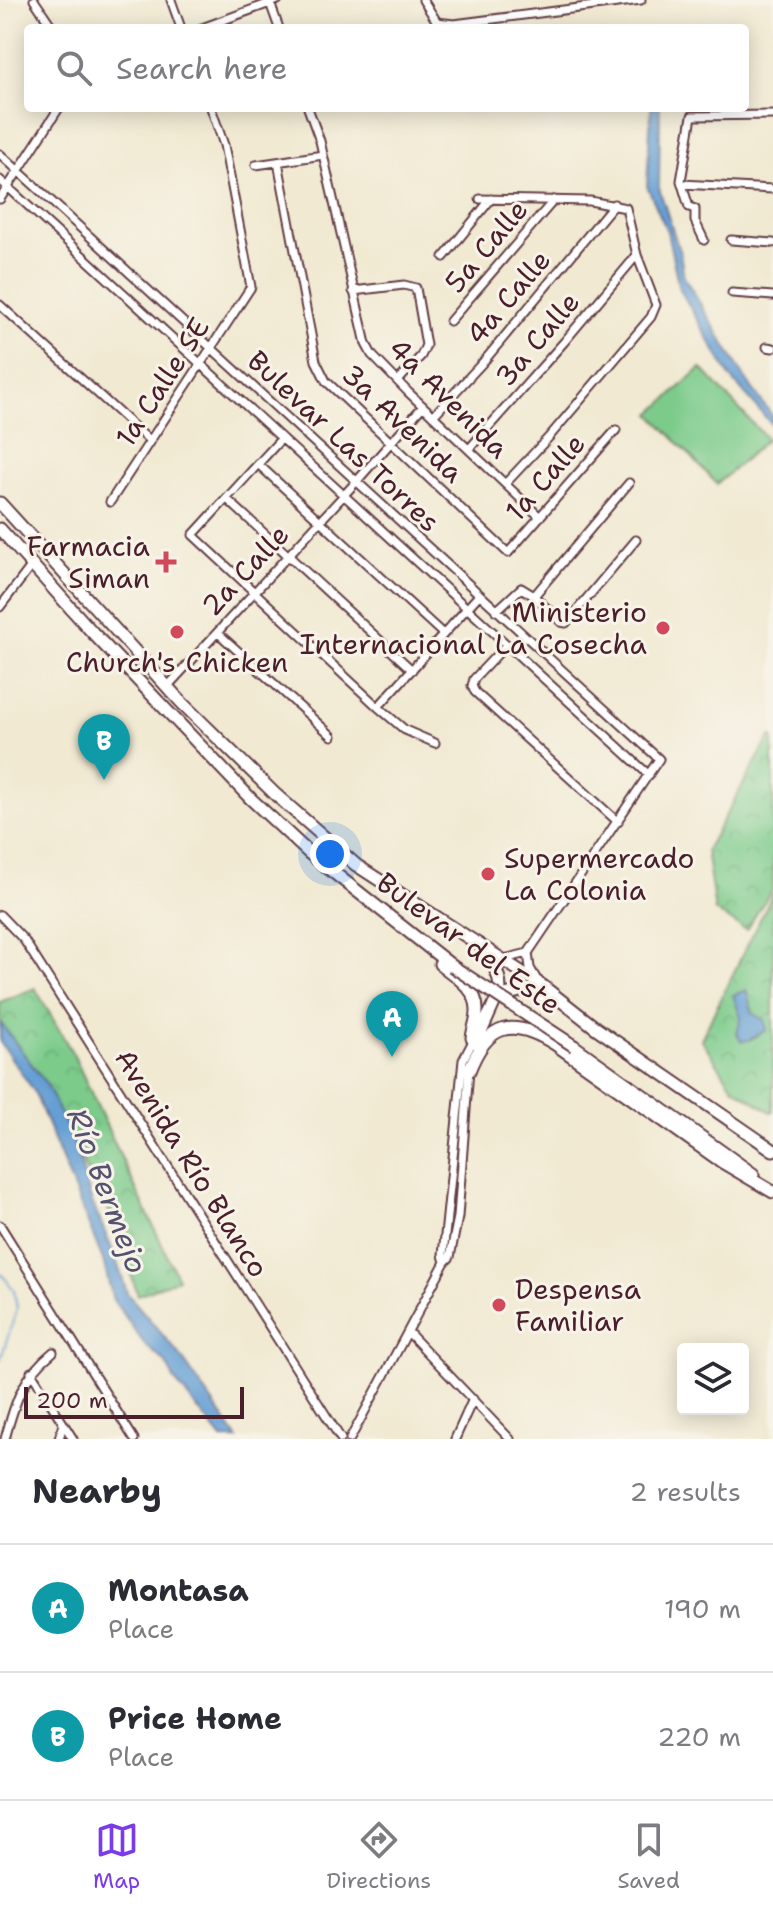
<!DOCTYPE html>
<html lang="en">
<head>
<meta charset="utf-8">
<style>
	body { margin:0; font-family:"Shantell Sans",sans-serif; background:#f2f2f3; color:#2b2b33 }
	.controls { position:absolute; right:24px; bottom:24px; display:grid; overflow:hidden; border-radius:8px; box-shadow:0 4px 20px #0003 }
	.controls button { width:72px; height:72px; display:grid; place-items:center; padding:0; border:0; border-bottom:2px solid #e1e1e2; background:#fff; color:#2b2b33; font:40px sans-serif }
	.scale { position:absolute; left:24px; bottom:20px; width:220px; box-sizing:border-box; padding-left:8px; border:4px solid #4a1f2b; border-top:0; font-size:22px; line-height:28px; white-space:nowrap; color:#4a1f2b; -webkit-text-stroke:6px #f7f3e8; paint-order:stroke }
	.you { position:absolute; left:330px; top:854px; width:28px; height:28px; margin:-20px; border:6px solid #fff; border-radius:50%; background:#1a73e8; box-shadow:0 0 0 12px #1a73e833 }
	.badge { display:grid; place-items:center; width:52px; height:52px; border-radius:50%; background:#7c3aed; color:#fff; font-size:26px; font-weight:700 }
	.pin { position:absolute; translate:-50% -66px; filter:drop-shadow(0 2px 4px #0008) }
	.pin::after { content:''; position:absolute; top:42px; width:28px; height:24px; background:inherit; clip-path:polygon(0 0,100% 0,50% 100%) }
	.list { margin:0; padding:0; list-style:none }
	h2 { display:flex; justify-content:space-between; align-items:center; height:104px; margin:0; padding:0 32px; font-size:34px }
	h2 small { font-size:26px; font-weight:400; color:#7c7c81 }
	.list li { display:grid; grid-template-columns:52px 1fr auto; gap:24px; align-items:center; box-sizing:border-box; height:128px; padding:0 32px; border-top:2px solid #e1e1e2 }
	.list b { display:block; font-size:30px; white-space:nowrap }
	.list p { margin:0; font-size:26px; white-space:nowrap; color:#7c7c81 }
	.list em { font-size:26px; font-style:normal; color:#7c7c81 }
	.icon { flex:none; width:44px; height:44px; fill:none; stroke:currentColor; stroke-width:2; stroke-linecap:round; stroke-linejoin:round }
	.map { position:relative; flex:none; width:773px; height:1439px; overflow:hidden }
	.search { position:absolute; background:#fff; box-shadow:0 4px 20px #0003; left:24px; right:24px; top:24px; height:88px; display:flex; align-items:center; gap:20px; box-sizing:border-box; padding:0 28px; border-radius:8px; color:#7c7c81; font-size:30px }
	.sheet { height:360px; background:#fff }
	nav { display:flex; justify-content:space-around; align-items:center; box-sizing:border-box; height:112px; border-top:2px solid #e1e1e2; background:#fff; font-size:22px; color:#7c7c81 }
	nav a { display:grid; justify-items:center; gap:4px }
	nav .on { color:#7c3aed }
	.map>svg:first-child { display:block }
	.park { fill:url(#park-crowns); stroke:#63755b; stroke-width:2 }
	.pitch { fill:#7ccb8b; stroke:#63755b; stroke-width:2 }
	.water { fill:#659fd4; stroke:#585f80; stroke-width:2 }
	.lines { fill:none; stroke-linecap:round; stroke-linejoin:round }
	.stream { stroke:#659fd4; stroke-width:2 }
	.minor-casing { stroke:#633d44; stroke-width:11 }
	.highway-casing { stroke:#633d44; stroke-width:15 }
	.minor { stroke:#fff; stroke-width:7 }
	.highway { stroke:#fff; stroke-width:11 }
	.highway-bridge-casing { stroke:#633d44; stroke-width:15; stroke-linecap:butt }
	.highway-bridge { stroke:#fff; stroke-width:11 }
	.poi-dot { fill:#d1495b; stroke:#f7f3e8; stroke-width:3 }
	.labels { text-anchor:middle; stroke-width:6; stroke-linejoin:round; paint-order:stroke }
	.street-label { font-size:28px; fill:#4a1f2b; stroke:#f7f3e8 }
	.poi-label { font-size:28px; fill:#4a1f2b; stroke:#f7f3e8; text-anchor:end }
	.water-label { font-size:30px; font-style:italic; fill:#55526f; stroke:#f7f3e8 }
</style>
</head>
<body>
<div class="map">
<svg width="773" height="1439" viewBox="0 0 773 1439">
	<defs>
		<pattern id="park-crowns" width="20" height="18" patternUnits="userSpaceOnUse" patternTransform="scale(2)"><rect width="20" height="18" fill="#7ccb8b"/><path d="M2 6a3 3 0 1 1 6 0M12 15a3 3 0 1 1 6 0" fill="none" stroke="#6dae78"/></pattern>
	</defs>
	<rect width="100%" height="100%" fill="#f7f3e8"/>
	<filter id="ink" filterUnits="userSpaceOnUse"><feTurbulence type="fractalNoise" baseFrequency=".0125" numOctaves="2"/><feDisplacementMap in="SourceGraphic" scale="16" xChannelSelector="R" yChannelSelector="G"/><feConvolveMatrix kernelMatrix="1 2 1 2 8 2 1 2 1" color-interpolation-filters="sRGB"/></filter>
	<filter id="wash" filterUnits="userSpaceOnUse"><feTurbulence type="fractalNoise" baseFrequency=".006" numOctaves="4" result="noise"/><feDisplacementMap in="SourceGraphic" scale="32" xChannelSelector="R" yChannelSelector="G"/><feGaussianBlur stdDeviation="1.8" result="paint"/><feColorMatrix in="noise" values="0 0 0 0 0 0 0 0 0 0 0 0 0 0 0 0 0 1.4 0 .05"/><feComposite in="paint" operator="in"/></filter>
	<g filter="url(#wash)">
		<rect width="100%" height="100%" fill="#f1e9d2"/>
		<path class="park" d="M770,737h3v151l-27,42 -31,-19 -9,-61z
			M773,893v219h-2l-38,-25 -32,-48z
			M35,988l38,66 105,225 -40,16 -31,-89 -21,-36 -39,-85 -47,-63v-20z"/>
		<path class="pitch" d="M701,368l66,71 -50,45 -66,-70z"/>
		<path class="water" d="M651,108h9l-1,80 21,65 4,24 61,101 28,39v9l-43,-49 -51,-89 -12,-57 -20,-45z
			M746,990l7,23 11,7 3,10 -18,10 -8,1 -4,-8 4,-15 -8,-23z
			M0,1022l47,63 26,55 19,62 23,54 12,37 52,61 59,85h-16l-47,-58 -10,-19 -19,-16 -33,-46 -10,-40 -69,-169 -34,-49z"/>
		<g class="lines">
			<path class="stream" d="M0,1272l14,18 3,19 -17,52"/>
		</g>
	</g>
	<g filter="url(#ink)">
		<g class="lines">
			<defs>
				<path id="minor" d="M34,0l19,28
					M171,0l10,28
					M269,0l10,28
					M423,0l14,22 17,2 187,-24
					M202,28l76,-28
					M308,108l12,33 46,203 6,11 36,37 132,125
					M0,154l659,605 -131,194 -24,6
					M278,162l38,199 10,20 182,172 108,-123
					M256,165l67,-10
					M0,180l649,595
					M682,184l91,5
					M0,199l59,-91
					M480,199l110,2 36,7 11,47 19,50 -5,12 -102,120 -44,47
					M704,240l-9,-19v-12l-6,-2 -8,-26 11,-65 81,-1
					M731,240l42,3
					M444,257l47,-58
					M353,291l51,-6 12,3 10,57 -5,11 -23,25
					M732,293l41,3
					M0,305l150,136
					M450,321l104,-121
					M767,347l6,1
					M433,416l52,-56 129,-156
					M281,439l-88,96 185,172 27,23 30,13
					M469,449l95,-107 73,-87
					M258,464l185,170
					M227,499l185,171
					M110,502l141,-215 -27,-142 -13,-37
					M534,596l95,-113
					M0,607l32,-42
					M496,611l25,-23 13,8 27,26 5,1 70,-83
					M218,633l114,103
					M507,644l-33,35 -2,7 3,6 143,130
					M167,687l189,-205 67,-76
					M378,707l101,-112
					M0,915l24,25 317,499
					M528,953l2,15 7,12
					M477,1046l22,-49
					M0,1225l134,214
					M445,1262l-2,-7 20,-195 31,-59
					M409,1333l101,106
					M31,1372l42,67
					M5,1439c10,-37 17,-62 48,-87
					M59,1439l4,-15
					M350,1439l95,-177 5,-5 8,-40 11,-148
					M455,1439l18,-40"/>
				<path id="highway" d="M0,503l182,200 94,92 80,70 184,119 56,44 177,122
					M0,529l93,104 158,166 58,54 143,113
					M483,955c14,11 19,25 16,42
					M440,964c15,12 38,25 37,47 0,9 -4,18 -5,27
					M499,997l27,-8 25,11
					M574,1046l179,128
					M469,1071c19,-49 44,-53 86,-27l167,118 51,30"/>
			</defs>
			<use href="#minor" class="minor-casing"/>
			<use href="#highway" class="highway-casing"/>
			<use href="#minor" class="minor"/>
			<use href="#highway" class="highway"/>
			<defs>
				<path id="highway-bridge" d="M452,966l122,80"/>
			</defs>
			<use href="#highway-bridge" class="highway-bridge-casing"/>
			<use href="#highway-bridge" class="highway-bridge"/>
		</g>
	</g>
	<g class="poi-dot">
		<path d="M162 550h8v8h8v8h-8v8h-8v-8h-8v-8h8z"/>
		<circle cx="663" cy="628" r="8"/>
		<circle cx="177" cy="632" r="8"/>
		<circle cx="488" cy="874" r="8"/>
		<circle cx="499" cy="1305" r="8"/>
	</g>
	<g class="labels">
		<g class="street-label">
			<text transform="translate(486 246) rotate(-50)" y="10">5a Calle</text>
			<text transform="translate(508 297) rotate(-50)" y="10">4a Calle</text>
			<text transform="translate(537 339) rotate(-50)" y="10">3a Calle</text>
			<text transform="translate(162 382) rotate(-57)" y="10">1a Calle SE</text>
			<text transform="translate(449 398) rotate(45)" y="10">4a Avenida</text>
			<text transform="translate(403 423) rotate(44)" y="10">3a Avenida</text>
			<text transform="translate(344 441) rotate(43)" y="10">Bulevar Las Torres</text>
			<text transform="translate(545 477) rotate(-49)" y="10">1a Calle</text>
			<text transform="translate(245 570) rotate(-47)" y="10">2a Calle</text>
			<text transform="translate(469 943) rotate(36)" y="10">Bulevar del Este</text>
			<text transform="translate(192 1163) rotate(58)" y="10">Avenida Río Blanco</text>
		</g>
		<g class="poi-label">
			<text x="150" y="556">Farmacia<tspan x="150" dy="32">Siman</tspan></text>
			<text x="647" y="622">Ministerio<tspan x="647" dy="32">Internacional La Cosecha</tspan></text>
			<text x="177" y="672" text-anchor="middle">Church's Chicken</text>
			<text x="504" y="868" text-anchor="start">Supermercado<tspan x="504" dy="32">La Colonia</tspan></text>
			<text x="515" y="1299" text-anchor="start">Despensa<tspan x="515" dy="32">Familiar</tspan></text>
		</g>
		<g class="water-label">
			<text transform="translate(107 1191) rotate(69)" y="10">Río Bermejo</text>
		</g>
	</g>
</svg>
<div class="controls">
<button><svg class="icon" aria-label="layers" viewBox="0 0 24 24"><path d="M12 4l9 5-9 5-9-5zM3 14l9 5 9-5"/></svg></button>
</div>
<div class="scale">200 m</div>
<div class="you"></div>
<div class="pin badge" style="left:392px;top:1057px;background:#0f9aa8">A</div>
<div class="pin badge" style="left:104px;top:780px;background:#0f9aa8">B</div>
<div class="search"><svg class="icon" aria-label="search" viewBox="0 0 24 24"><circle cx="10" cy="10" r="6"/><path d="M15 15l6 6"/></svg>Search here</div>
</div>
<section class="sheet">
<h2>Nearby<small>2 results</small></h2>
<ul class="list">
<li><span class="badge" style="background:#0f9aa8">A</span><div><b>Montasa</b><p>Place</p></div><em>190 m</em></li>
<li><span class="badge" style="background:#0f9aa8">B</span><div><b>Price Home</b><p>Place</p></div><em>220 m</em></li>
</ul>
</section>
<nav>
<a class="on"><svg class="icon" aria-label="map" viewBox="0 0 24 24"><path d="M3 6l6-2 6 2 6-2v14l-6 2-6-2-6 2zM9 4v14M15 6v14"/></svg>Map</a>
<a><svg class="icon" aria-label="directions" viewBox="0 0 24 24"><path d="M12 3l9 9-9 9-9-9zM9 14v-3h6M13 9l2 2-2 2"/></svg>Directions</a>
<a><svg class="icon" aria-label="saved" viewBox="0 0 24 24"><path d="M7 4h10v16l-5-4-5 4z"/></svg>Saved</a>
</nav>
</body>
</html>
